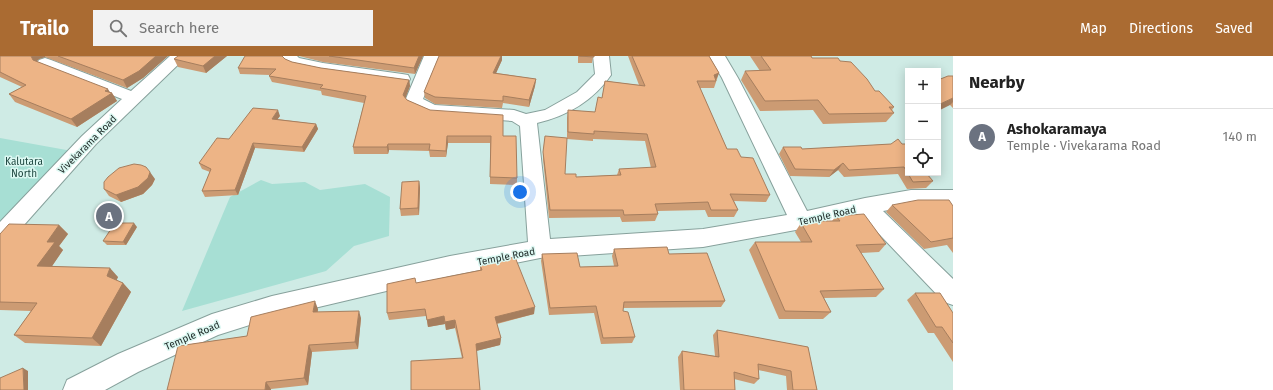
<!DOCTYPE html>
<html lang="en">
<head>
<meta charset="utf-8">
<style>
	body { margin:0; font-family:"Fira Sans",sans-serif; background:#f2f2f2; color:#222 }
	.controls { position:absolute; right:12px; top:12px; display:grid; overflow:hidden; border-radius:0px; box-shadow:0 2px 10px #0003 }
	.controls button { width:36px; height:36px; display:grid; place-items:center; padding:0; border:0; border-bottom:1px solid #e0e0e0; background:#fff; color:#222; font:20px sans-serif }
	.you { position:absolute; left:520px; top:136px; width:14px; height:14px; margin:-10px; border:3px solid #fff; border-radius:50%; background:#1a73e8; box-shadow:0 0 0 6px #1a73e833 }
	.badge { display:grid; place-items:center; width:26px; height:26px; border-radius:50%; background:#aa6b32; color:#fff; font-size:13px; font-weight:700 }
	.pin { position:absolute; translate:-50% -50%; border:2px solid #fff; box-shadow:0 1px 4px #0006 }
	.list { margin:0; padding:0; list-style:none }
	h2 { display:flex; justify-content:space-between; align-items:center; height:52px; margin:0; padding:0 16px; font-size:17px }
	h2 small { font-size:13px; font-weight:400; color:#767676 }
	.list li { display:grid; grid-template-columns:26px 1fr auto; gap:12px; align-items:center; box-sizing:border-box; height:56px; padding:0 16px; border-top:1px solid #e0e0e0 }
	.list b { display:block; font-size:15px; white-space:nowrap }
	.list p { margin:0; font-size:13px; white-space:nowrap; color:#767676 }
	.list em { font-size:13px; font-style:normal; color:#767676 }
	.icon { flex:none; width:22px; height:22px; fill:none; stroke:currentColor; stroke-width:2; stroke-linecap:round; stroke-linejoin:round }
	.map { position:relative; flex:none; width:953px; height:334px; overflow:hidden }
	header { display:flex; align-items:center; gap:24px; box-sizing:border-box; height:56px; padding:0 20px; background:#aa6b32; color:#fff }
	header strong { font-size:19px }
	nav { display:flex; gap:22px; margin-inline-start:auto; font-size:14px }
	.search { width:280px; height:36px; background:#f2f2f2; display:flex; align-items:center; gap:10px; box-sizing:border-box; padding:0 14px; border-radius:0px; color:#767676; font-size:15px }
	main { display:flex }
	aside { flex:1; background:#fff }
	.map>svg:first-child { display:block }
	.green { fill:#a7dfd4 }
	.lines { fill:none; stroke-linecap:round; stroke-linejoin:round }
	.minor-casing { stroke:#87a19c; stroke-width:2 }
	.minor { fill:#fff; fill-rule:evenodd }
	.wall { fill:#cc9b73 }
	.shaded-wall { fill:#a67e5e }
	.building { fill:#edb486; stroke:#a67e5e }
	.labels { text-anchor:middle; stroke-width:3; stroke-linejoin:round; paint-order:stroke }
	.street-label { font-size:10px; fill:#212c2a; stroke:#dcf8f2 }
	.park-label { font-size:10px; fill:#1d463f; stroke:#dcf8f2 }
</style>
</head>
<body>
<header>
<strong>Trailo</strong>
<div class="search"><svg class="icon" aria-label="search" viewBox="0 0 24 24"><circle cx="10" cy="10" r="6"/><path d="M15 15l6 6"/></svg>Search here</div>
<nav><a>Map</a><a>Directions</a><a>Saved</a></nav>
</header>
<main>
<div class="map">
<svg width="953" height="334" viewBox="0 0 953 334">
	<rect width="100%" height="100%" fill="#cfebe5"/>
	<path class="green" d="M0,82l72,13 -72,76z
		M261,124l11,4 33,-2 15,8 45,-6 25,13 -1,39 -35,10 -28,25 -144,40 48,-114z"/>
	<g class="lines">
		<defs>
			<path id="minor" d="M170,0h17l-91,88 -88,99 -8,3v-24l82,-86 40,-37 -83,-33 -2,-3 2,-3 6,-2 6,2 80,31z
				M280,0h17l2,2 24,5 79,11 6,1 2,4 -2,4 -6,1 -79,-11 -29,-6 -6,-2z
				M424,0h16l-17,43 12,6 79,5 12,4 19,-4 32,-18 18,-18 -2,-18h16l2,19c-18,26 -44,41 -74,48l13,116 153,-10 84,-14 -65,-137 -13,-22h16l13,22 69,133 58,-13 46,-8h42v16h-42l-28,5 70,68v26l-9,-3 -83,-87 -60,14 -98,18 -163,11 -90,18 -178,42 -54,17 -80,37 -33,18h-42l4,-10 51,-26 94,-40 60,-18 178,-40 78,-14 -8,-116 -8,-5 -81,-6 -23,-10 -3,-4z"/>
		</defs>
		<use href="#minor" class="minor-casing"/>
		<use href="#minor" class="minor"/>
	</g>
	<path class="wall" d="M0,0h168l-25,22 -16,10 -82,-31 -6,2 -3,2 76,32 5,8 -40,26 -62,-25 -6,-8 13,-7 -22,-10z
		M178,0h49l-21,17 -28,-6 -4,-8z
		M299,0h124l-8,18 -92,-12z
		M439,0h63v4l-6,13 40,6 -1,7 -6,21 -26,-4 -1,5 -67,-4 -10,-6 -1,-6z
		M578,0h15l-1,7h-14z
		M628,0h81l10,17 -5,15h-14l27,61 14,8 29,38 -4,7 -32,-1 4,9 -4,7h-26l-3,-7 -48,1 1,3 -3,7 -33,1 -2,-5 -71,1 -6,-59 2,-23 20,38 11,3 41,-2 2,-6 32,-1 -6,-27 -52,-2v2l-26,-2v-21l1,-8 27,2 7,-14 3,-17 34,4z
		M750,0h61l1,2 28,3 54,46 -2,3 2,3 -8,9 -63,2 -10,-14 -53,1 -19,-31 4,-9h15z
		M285,3l7,3 29,6 88,12 1,6 -5,12 2,2 23,10 73,26 14,42v7l-27,-1v-41h-42l-2,14h-16l-1,-6 -40,-1 -1,4h-34l-1,-7 11,-44 -42,-8 -1,-4 -49,-9 -3,-6 1,-1 -30,-1 -2,-6z
		M953,20v32l-3,-3z
		M908,41v6l-3,-2z
		M280,60l-3,3 39,5 2,5 -14,23 -49,-4 -17,47 -33,2 -3,-6 8,-19 -8,-3 -3,-6 30,-24z
		M891,88l17,29h22l-2,2 5,6 -7,7 -19,1 -9,-15 -54,3 -6,-7 -9,7 -39,-1 -11,-22 4,-7 19,2z
		M155,123l-3,6 -9,9 -22,8 -12,-6 -5,-7z
		M419,125l1,7 -1,27 -18,1 -1,-7z
		M892,149l61,1v47l-6,-8 -23,4 -38,-37z
		M836,160l50,28 -7,8 -18,1 23,36 -8,8 -52,1 7,14 -8,7h-44l-30,-69 6,-8h46l-6,-10 6,-9 31,-2z
		M59,169l9,9 -9,12 4,4 -11,16 66,11 -2,3 7,3 8,9 -30,54 -76,-3 -11,-8 17,-24 -31,-1v-76z
		M137,171l-11,18h-19l-4,-4z
		M614,193l55,5 56,47 -4,6 -98,1v3l12,26 -3,6 -31,1 -7,-31 -45,2 -8,-54 1,-7 38,13 34,-1 -2,-10z
		M480,209l54,49 -37,10 4,14 -1,7 -24,6 4,39 -18,-32 -7,-30 -9,2 -1,-6 -17,3 -2,-11 -37,4 -2,-7 29,-30 64,-12z
		M915,237l38,20v49l-19,-29h-6l-21,-33z
		M318,253l-1,3 44,6 -3,31 -46,3 -4,33 -37,4 -93,-43 69,-10z
		M717,274l91,17 9,43h-30l-1,-14 -28,-6 1,9 -5,5 -20,-5 1,11h-55l-2,-33 4,-6 33,5 -2,-21z"/>
	<path class="shaded-wall" d="M31,0h14v1l-6,2 -3,3 -3,-2z
		M156,0h12l-25,22 -16,10 -4,-8z
		M215,0h12l-21,17 -3,-7z
		M419,0h4l-8,18 -1,-6z
		M501,0h1v4l-9,20v-7z
		M719,17l-3,7 -2,-5z
		M536,23l-1,7 -6,21v-7z
		M409,24l1,6 -6,16 -1,-7z
		M108,33l3,5 1,-1 5,8 -40,26 -6,-8z
		M953,42v4l-3,3 -12,6v-6z
		M278,54l2,6 -6,8 -2,-5z
		M316,68l2,5 -14,23 -2,-5z
		M447,80l1,7 -2,14v-6z
		M253,87l2,5 -17,47 -3,-5z
		M388,88l1,6 -1,4 -1,-7z
		M843,107l-5,7 -9,7 5,-7z
		M150,116l5,7 -3,6 -9,9 -22,8 -5,-7z
		M419,125l1,7 -1,27 -1,-7z
		M134,167l3,4 -11,18 -3,-3z
		M59,169l9,9 -9,12 4,4 -17,25 -9,-9 10,-24z
		M110,212l8,9 -3,7 -8,-8z
		M123,227l8,9 -30,54 -9,-8z
		M315,245l3,8 -1,11 -4,-8z
		M535,251l-1,7 -40,10 1,-7z
		M359,255l2,7 -3,31 -3,-7z
		M444,260l1,8 -17,3 -1,-7z
		M455,264v8l-9,2 -1,-8z
		M501,282l-1,7 -24,6v-7z
		M309,289l3,7 -4,33 -4,-7z
		M23,312l5,3v19h-4z
		M266,326l5,7v1h-6z"/>
	<path class="building" d="M0,0h31l2,4 75,29 -3,2 7,2 -41,26 -62,-25 17,-9 -26,-13z
		M58,0h98l-17,15 -16,9z
		M178,0h37l-12,10 -29,-7z
		M245,0h37l3,3 7,3 29,6 88,12 -6,15 4,5 23,10 73,5v21h13l1,42 -27,-1 1,-41h-44l-1,15 -17,-1 1,-6h-42l-1,3h-34l13,-51 -46,-8 3,-3 -54,-9 7,-7 -38,-1z
		M329,0h90l-5,12z
		M439,0h62l-8,17 43,6 -7,21 -26,-4v5l-68,-4 -11,-5z
		M579,0h15v1z
		M632,0h77l10,17 -5,2 2,6h-19l30,68h10l4,8 12,1 17,37 -40,-1 8,16h-27l-3,-8 -53,2 3,10 -34,1 -1,-5h-73l-7,-58 2,-16 22,2 -2,36h11v3l45,-2 -2,-6 37,-2 -9,-33 -53,-3v3l-26,-2v-22l27,2 3,-15 4,1 3,-17 40,5z
		M761,0h50l1,2h26l2,3 11,1 16,17 8,12h4l15,16h-5l5,6 -65,1 -11,-14 -53,1 -20,-30 26,-1z
		M948,20h5v22l-15,7v-25z
		M253,52l25,2 -6,9 44,5 -14,23 -49,-4 -18,47 -33,1 9,-22 -12,-6 18,-25 12,1z
		M898,83l4,5h6v29h18l7,8 -20,1 -9,-15 -55,3 -6,-7 -9,7 -39,-1 -12,-22h18l1,2 89,-5z
		M134,108l7,1 5,2 4,5 -2,6 -10,9 -22,8 -12,-6v-7l4,-5 11,-9z
		M419,125l-1,27 -18,1 2,-27z
		M918,144h31l4,6v32l-22,4 -39,-37z
		M864,158l22,30 -30,1 28,44 -64,2 11,21 -46,-1 -30,-69h57l-11,-19 13,-2h26l-4,-5z
		M115,167h19l-11,19 -20,-1z
		M9,168l50,1 -12,17h8l-18,24 73,2 -3,8 16,7 -31,55 -78,-3 23,-32 -37,-1v-68z
		M667,191l2,7 38,-1 18,48 -101,1 -1,9 5,1 7,25 -32,1 -7,-32 -46,2 -8,-54 35,-1 3,14 38,-1 -4,-17z
		M515,201l20,50 -40,10 6,21 -25,6 4,46h-69v-29l52,-3 -8,-38 -10,2 -1,-6 -17,4 -2,-11 -38,4v-29l28,-6 1,5 66,-13 -2,-5z
		M915,237h25l13,20v30l-11,-16h-6z
		M315,245l-2,11 46,-1 -4,31 -46,3 -5,33 -38,4 -1,8h-98l11,-44 69,-10 4,-19z
		M717,274l91,17 9,43h-24l-2,-19 -33,-7 1,15 -25,-7 1,18h-51l-2,-39 37,6z
		M23,312l1,22h-24v-12z"/>
	<g class="labels">
		<g class="street-label">
			<text transform="translate(87 88) rotate(-45)" y="4">Vivekarama Road</text>
			<text transform="translate(827 159) rotate(-13)" y="4">Temple Road</text>
			<text transform="translate(506 200) rotate(-11)" y="4">Temple Road</text>
			<text transform="translate(192 279) rotate(-23)" y="4">Temple Road</text>
		</g>
		<g class="park-label">
			<text x="24" y="109">Kalutara<tspan x="24" dy="12">North</tspan></text>
		</g>
	</g>
</svg>
<div class="controls">
<button>+</button>
<button>−</button>
<button><svg class="icon" aria-label="locate" viewBox="0 0 24 24"><circle cx="12" cy="12" r="6"/><path d="M12 2v4M12 18v4M2 12h4M18 12h4"/></svg></button>
</div>
<div class="you"></div>
<div class="pin badge" style="left:109px;top:160px;background:#6b7280">A</div>
</div>
<aside>
<h2>Nearby<small></small></h2>
<ul class="list">
<li><span class="badge" style="background:#6b7280">A</span><div><b>Ashokaramaya</b><p>Temple · Vivekarama Road</p></div><em>140 m</em></li>
</ul>
</aside>
</main>
</body>
</html>
